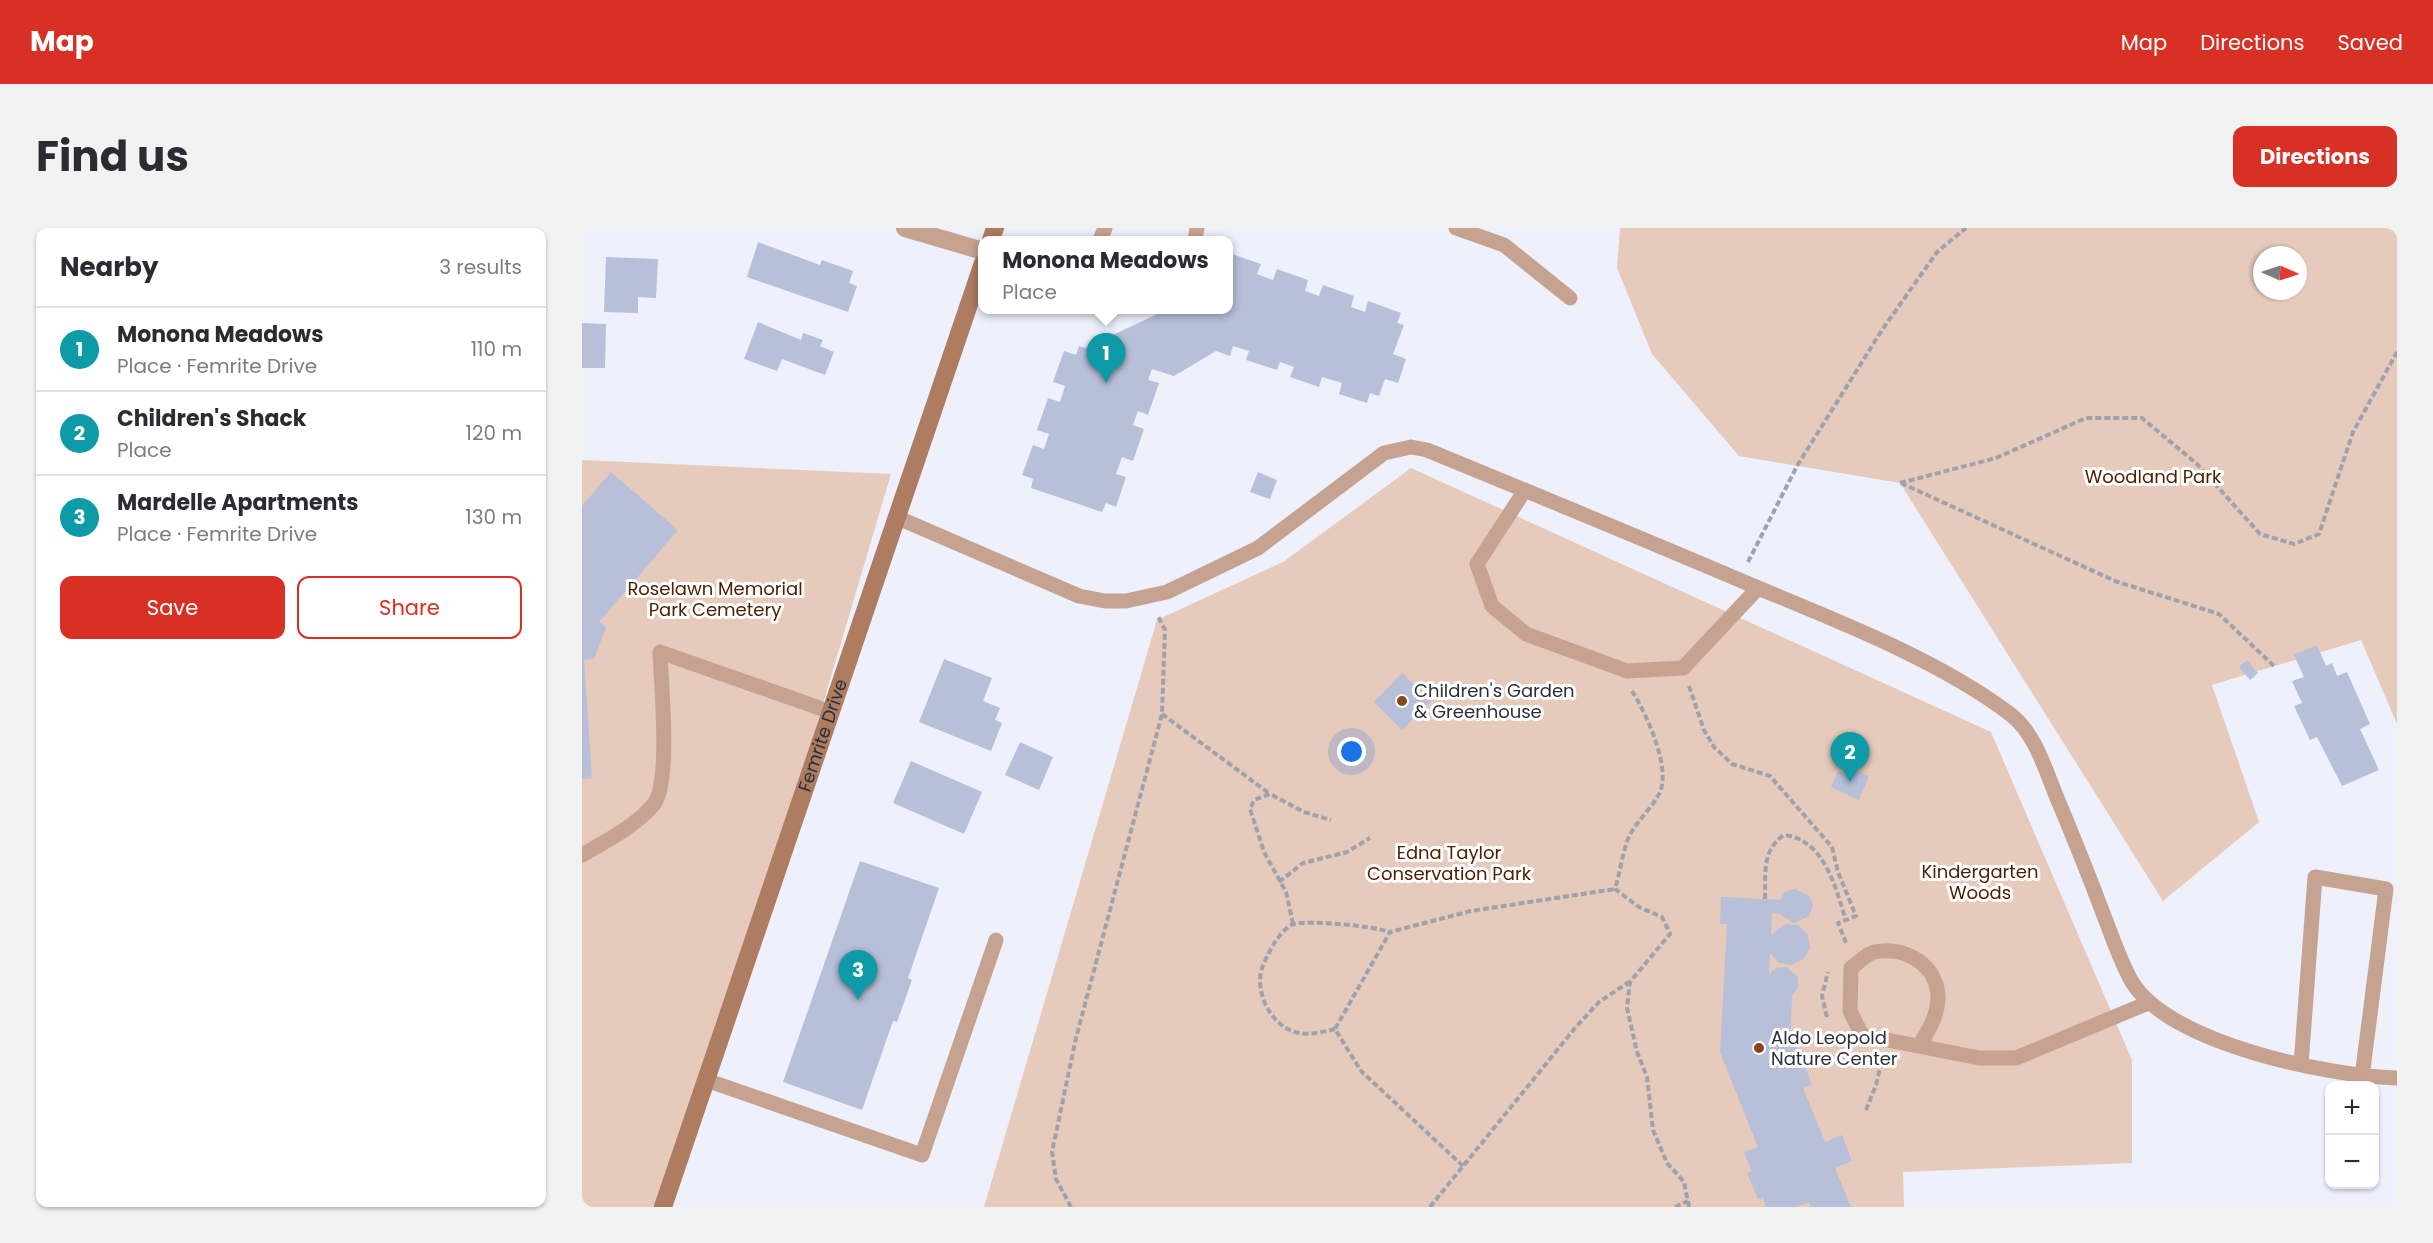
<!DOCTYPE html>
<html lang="en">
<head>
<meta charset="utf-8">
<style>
	body { margin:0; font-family:Poppins,sans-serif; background:#f2f2f3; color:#2b2b33 }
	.controls { position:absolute; right:18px; bottom:18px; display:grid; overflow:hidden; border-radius:12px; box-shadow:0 2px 4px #0004 }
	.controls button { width:54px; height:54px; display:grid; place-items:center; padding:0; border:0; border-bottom:2px solid #e1e1e2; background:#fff; color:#2b2b33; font:30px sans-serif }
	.compass { position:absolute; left:1671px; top:18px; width:54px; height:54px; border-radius:50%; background:#fff; box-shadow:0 2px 4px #0004; rotate:93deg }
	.you { position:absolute; left:770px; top:524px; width:21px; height:21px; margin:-15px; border:4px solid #fff; border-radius:50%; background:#1a73e8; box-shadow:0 0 0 9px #1a73e833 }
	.badge { display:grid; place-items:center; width:39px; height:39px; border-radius:50%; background:#d93025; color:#fff; font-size:20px; font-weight:700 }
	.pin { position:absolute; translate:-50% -50px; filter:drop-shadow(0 2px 3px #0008) }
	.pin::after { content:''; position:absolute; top:32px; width:21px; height:18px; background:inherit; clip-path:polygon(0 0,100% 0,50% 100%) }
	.popup { position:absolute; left:396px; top:8px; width:255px; height:78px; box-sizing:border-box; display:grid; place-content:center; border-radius:12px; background:#fff; filter:drop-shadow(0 2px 4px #0005); font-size:20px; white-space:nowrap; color:#7c7c81 }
	.popup b { font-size:22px; color:#2b2b33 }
	.popup::after { content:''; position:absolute; left:50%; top:100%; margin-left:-12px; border:12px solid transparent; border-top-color:#fff }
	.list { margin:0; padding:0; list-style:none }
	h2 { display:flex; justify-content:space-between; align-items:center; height:78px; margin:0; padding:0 24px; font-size:26px }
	h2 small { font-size:20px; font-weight:400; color:#7c7c81 }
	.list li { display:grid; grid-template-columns:39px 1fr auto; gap:18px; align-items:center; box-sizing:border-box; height:84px; padding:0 24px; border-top:2px solid #e1e1e2 }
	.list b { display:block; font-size:22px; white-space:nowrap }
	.list p { margin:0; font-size:20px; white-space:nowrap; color:#7c7c81 }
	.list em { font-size:20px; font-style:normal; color:#7c7c81 }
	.actions { display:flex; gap:12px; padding:18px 24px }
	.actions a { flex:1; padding:14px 0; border:2px solid #d93025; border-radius:12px; text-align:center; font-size:21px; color:#d93025 }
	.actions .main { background:#d93025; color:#fff }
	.map { position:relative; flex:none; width:1815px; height:979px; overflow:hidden; border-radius:12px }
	header { display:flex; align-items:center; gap:36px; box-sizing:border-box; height:84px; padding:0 30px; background:#d93025; color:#fff }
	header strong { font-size:28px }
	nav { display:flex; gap:33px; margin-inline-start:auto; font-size:21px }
	.intro { display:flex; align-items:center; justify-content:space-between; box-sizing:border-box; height:144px; padding:0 36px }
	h1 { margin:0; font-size:42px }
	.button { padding:15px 27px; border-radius:12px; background:#d93025; color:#fff; font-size:21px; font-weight:700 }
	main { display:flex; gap:36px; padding:0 36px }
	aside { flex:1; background:#fff; border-radius:12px; box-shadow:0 2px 4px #0004 }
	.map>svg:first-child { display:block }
	.green { fill:#e6cabb; fill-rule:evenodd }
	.building { fill:#b7bfd9 }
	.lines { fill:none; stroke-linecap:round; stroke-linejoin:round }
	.path { stroke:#9fa2ad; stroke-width:4; stroke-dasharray:6 3; stroke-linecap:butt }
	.lane { stroke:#c6a391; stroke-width:15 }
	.street { stroke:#c6a391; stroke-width:18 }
	.secondary { stroke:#ae7c61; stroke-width:18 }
	.poi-dot { fill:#894419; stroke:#fff; stroke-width:2 }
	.labels { text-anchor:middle; stroke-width:6; stroke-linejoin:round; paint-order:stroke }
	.park-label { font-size:18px; fill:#4d2002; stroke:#fff }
	.poi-label { font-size:18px; fill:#2c2f3a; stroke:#fff; text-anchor:start }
	.street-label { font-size:18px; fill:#2c2f3a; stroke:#fff }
</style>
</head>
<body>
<header>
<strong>Map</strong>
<nav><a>Map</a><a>Directions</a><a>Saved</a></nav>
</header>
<div class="intro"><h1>Find us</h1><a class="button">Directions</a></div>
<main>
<aside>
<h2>Nearby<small>3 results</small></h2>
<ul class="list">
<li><span class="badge" style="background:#0f9aa8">1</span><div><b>Monona Meadows</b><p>Place · Femrite Drive</p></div><em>110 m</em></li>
<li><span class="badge" style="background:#0f9aa8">2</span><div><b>Children's Shack</b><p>Place</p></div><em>120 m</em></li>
<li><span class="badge" style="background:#0f9aa8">3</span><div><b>Mardelle Apartments</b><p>Place · Femrite Drive</p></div><em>130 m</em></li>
</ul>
<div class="actions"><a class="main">Save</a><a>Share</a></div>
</aside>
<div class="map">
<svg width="1815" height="979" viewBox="0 0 1815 979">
	<rect width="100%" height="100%" fill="#eef1fc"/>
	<path class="green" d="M1038,0h777v496l-36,-84 -149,45 47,137 -96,79 -263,-418 -161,-27 -87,-102 -35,-86zM1680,27h36v36h-36z
		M0,232l309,14 -143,483 -85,250h-81z
		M829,240l580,264 141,328v103l-229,9 1,35h-920l173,-587 126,-58z"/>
	<path class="building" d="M176,14l62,23 2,-5 31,11 -4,12 8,3 -9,26 -101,-35z
		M650,26l29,10 -4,10 16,6 4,-11 31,11 -3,11 14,5 4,-11 31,11 -3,11 14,5 3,-11 33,12 -4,10 7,2 -11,29 13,5 -8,24 -13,-4 -6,17 -9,-3 -3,10 -28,-9 3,-11 -20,-6 -3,10 -29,-10 4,-10 -14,-5 -3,8 -31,-10 3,-9 -16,-5 -3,10 -14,-5 -42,25 -22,-7 -4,11 11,3 -11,32 -10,-4 -5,14 11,4 -11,32 -11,-4 -6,17 10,3 -10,30 -10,-4 -4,9 -71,-24 2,-9 -11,-4 11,-30 11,4 5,-15 -12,-4 11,-32 12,4 5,-16 -12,-4 11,-31 12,4 3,-9 6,2 81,-38h63v-45z
		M24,29l52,2 -2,39 -18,-1v16l-34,-1z
		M176,94l43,18 2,-7 20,7 -3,6 14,6 -9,23 -43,-16 -5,12 -33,-12z
		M0,95l24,1 -1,44h-23z
		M29,244l67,58 -79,92 7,5 -12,32 -10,1 8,118 -10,1v-273z
		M676,244l19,8 -7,19 -20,-7z
		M1735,417l9,21 6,-3 5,13 10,-4 23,52 -10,5 19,41 -37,16 -25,-49 -7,3 -16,-34 8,-3 -10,-22 12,-4 -10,-22z
		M362,431l48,19 -9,23 17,7 -5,12 7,3 -11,28 -72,-29z
		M1665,432l11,13 -8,7 -11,-13z
		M820,445l29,28 -29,29 -28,-28z
		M438,514l33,15 -14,33 -34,-15z
		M329,533l71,31 -18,42 -71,-31z
		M1273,542l14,6 -10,24 -28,-13 7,-16 15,6z
		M278,633l79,27 -31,90 4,2 -15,42 -4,-1 -31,89 -79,-28z
		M1213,661l14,7 4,10 -4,10 -15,7 -14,-9 -8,-1 -1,22 14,-11 13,1 10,10 2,13 -6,11 -13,6 -13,-3 -8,-9 -1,21 7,-6 10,-1 12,10v10l-6,9 -2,49 5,-2 17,41 -9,4 22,54 17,-7 10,26 -17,7 16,39h-40l-2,-5 -13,5h-30l-3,-10 -5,2 -11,-26 5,-2 -8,-19 14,-5 -38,-95 7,-128h-7l1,-27 59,3 5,-8z"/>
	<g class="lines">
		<path class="path" d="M1812,0l3,2
			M1318,255l96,-25 90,-40h56l55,46 63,70 34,10 25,-10 34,-102 44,-80
			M1319,255l214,98 104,33 55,52
			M1166,334l49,-96 85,-136 55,-78 29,-24
			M1107,458l15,44 10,17 18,17 38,12 62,71 6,25 18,44 -18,7 9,22
			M1050,463c14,22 39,76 28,101 -8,17 -25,30 -32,47 -6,16 -8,34 -13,50l24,18 23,10 8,17 -40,48 -3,26 10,44 10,25 6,53 14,33 17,19 5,25
			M580,486l108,80
			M697,654l24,-19 44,-11 23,-14
			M1183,671c1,-25 -4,-48 19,-64 41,5 51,52 62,85
			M711,696l-7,-32 -22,-40 -14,-43 4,-9 16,-6 34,18 27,8
			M1245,789l-5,-21 6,-24
			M753,801c-12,3 -24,6 -36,4 -27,-5 -45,-40 -37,-65 4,-10 9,-20 15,-29 4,-5 10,-13 17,-15 18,-4 78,2 96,8
			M1284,882l10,-25 5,-21 -5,-2
			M881,938l-102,-95 -26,-42 55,-97 81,-21 144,-22
			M489,979l-15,-28 -4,-27 24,-114 86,-324 3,-84 -7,-14
			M848,979l145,-179 24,-26 30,-20
			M1093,979l13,-6"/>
		<path class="lane" d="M874,0l48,17 66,53
			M518,12l5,-12
			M613,12l2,-12
			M943,262l-48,74 15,42 34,28 101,37 56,-3 75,-80
			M314,289l183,79 26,5h21l41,-9 91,-44 126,-95 27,-6 16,3c112,46 224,92 336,140 80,33 179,72 247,124 27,20 37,62 50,91 14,34 28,68 41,103 10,25 18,51 31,74 38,62 196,94 265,96
			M0,627c24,-14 54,-29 72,-51 17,-23 7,-121 6,-152l171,60
			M1337,818c9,-15 18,-28 19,-47 1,-33 -33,-54 -64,-47 -8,2 -17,12 -23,16l-1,43 12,24 117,23h37l132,-55
			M1719,837l14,-188 71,12 -24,188
			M124,852l216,75 74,-215"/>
		<path class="street" d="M323,0l78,23"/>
		<g class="secondary">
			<path d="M409,12l4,-12"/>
			<path id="s1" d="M81,979l320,-944"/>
		</g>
	</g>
	<g class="poi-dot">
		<circle cx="820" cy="473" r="6"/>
		<circle cx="1177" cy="820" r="6"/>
	</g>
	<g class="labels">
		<g class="park-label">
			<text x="1571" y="255">Woodland Park</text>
			<text x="133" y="367">Roselawn Memorial<tspan x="133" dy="21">Park Cemetery</tspan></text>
			<text x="867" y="631">Edna Taylor<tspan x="867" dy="21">Conservation Park</tspan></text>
			<text x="1398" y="650">Kindergarten<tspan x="1398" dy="21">Woods</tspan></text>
		</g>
		<g class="poi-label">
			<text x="832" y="469">Children's Garden<tspan x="832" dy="21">&amp; Greenhouse</tspan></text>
			<text x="1189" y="816">Aldo Leopold<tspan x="1189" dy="21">Nature Center</tspan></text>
		</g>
		<g class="street-label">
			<text dy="6" stroke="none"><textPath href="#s1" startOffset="498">Femrite Drive</textPath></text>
		</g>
	</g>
</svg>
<div class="controls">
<button>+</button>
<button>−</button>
</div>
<svg class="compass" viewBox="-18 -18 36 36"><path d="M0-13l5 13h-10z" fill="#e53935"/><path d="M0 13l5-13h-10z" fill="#7c7c81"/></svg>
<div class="you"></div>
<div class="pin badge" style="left:524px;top:155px;background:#0f9aa8">1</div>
<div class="popup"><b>Monona Meadows</b>Place</div>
<div class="pin badge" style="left:1268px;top:554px;background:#0f9aa8">2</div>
<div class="pin badge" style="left:276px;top:772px;background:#0f9aa8">3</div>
</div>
</main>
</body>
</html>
